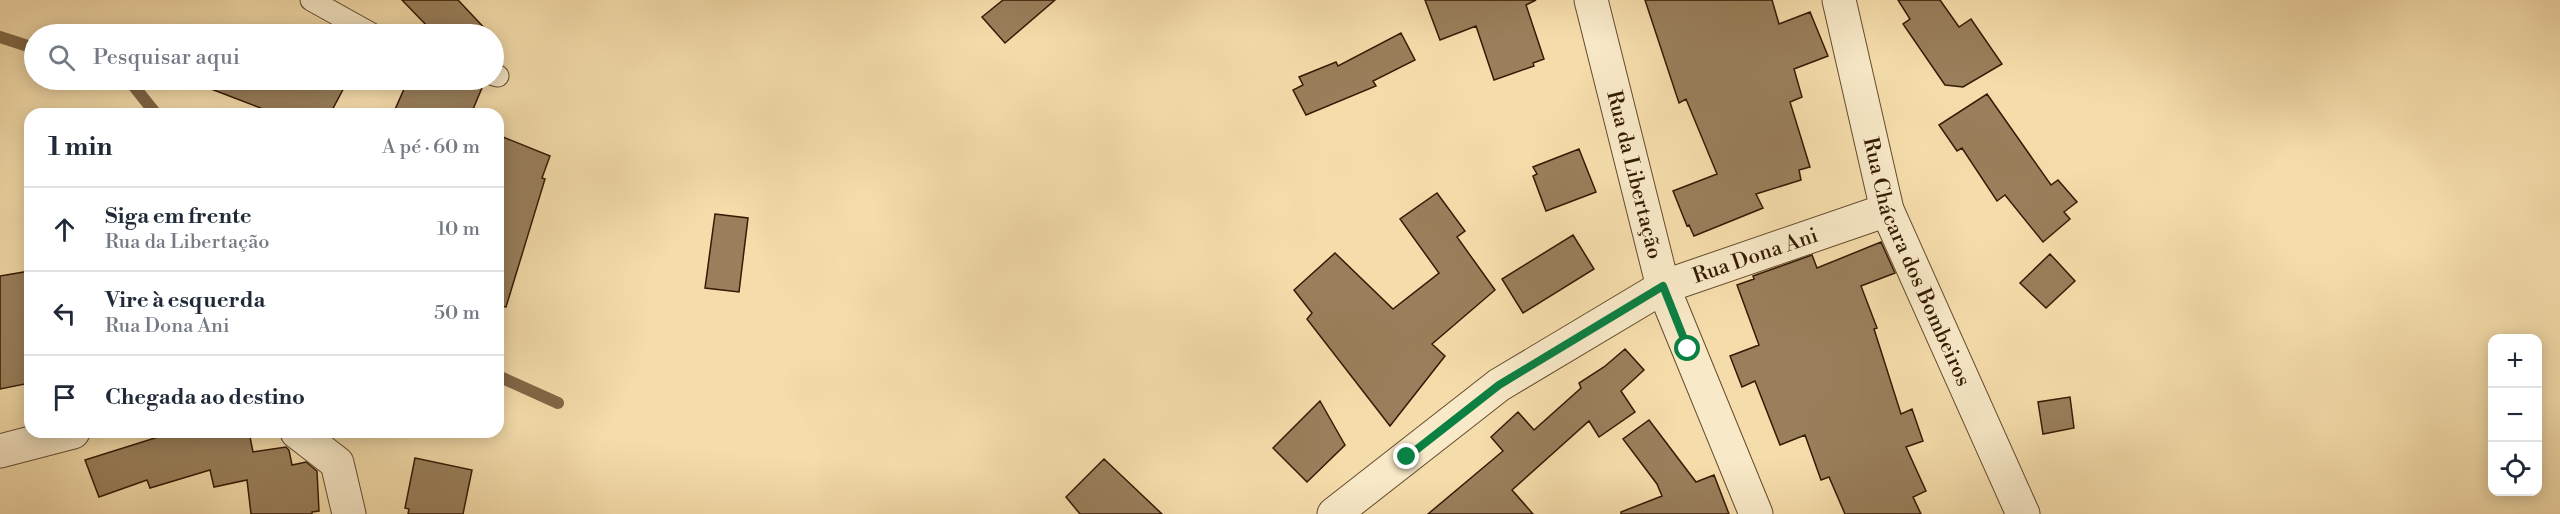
<!DOCTYPE html>
<html lang="pt">
<head>
<meta charset="utf-8">
<style>
	body { margin:0; font-family:"Libre Bodoni",serif; background:#f2f2f3; color:#1f2937 }
	.controls { position:absolute; right:18px; bottom:18px; display:grid; overflow:hidden; border-radius:12px; box-shadow:0 3px 15px #0003 }
	.controls button { width:54px; height:54px; display:grid; place-items:center; padding:0; border:0; border-bottom:2px solid #e0e1e3; background:#fff; color:#1f2937; font:30px sans-serif }
	.stop { position:absolute; width:18px; height:18px; margin:-14px; border:4px solid #0b8043; border-radius:50%; background:#fff }
	.stop.end { background:#0b8043; border-color:#fff; box-shadow:0 2px 6px #0008 }
	.list { margin:0; padding:0; list-style:none }
	h2 { display:flex; justify-content:space-between; align-items:center; height:78px; margin:0; padding:0 24px; font-size:26px }
	h2 small { font-size:20px; font-weight:400; color:#747a83 }
	.list li { display:grid; grid-template-columns:39px 1fr auto; gap:18px; align-items:center; box-sizing:border-box; height:84px; padding:0 24px; border-top:2px solid #e0e1e3 }
	.list b { display:block; font-size:22px; white-space:nowrap }
	.list p { margin:0; font-size:20px; white-space:nowrap; color:#747a83 }
	.list em { font-size:20px; font-style:normal; color:#747a83 }
	.icon { flex:none; width:33px; height:33px; fill:none; stroke:currentColor; stroke-width:2; stroke-linecap:round; stroke-linejoin:round }
	.map { position:relative; flex:none; width:2560px; height:514px; overflow:hidden }
	.search { position:absolute; background:#fff; box-shadow:0 3px 15px #0003; left:24px; top:24px; width:480px; height:66px; display:flex; align-items:center; gap:15px; box-sizing:border-box; padding:0 21px; border-radius:33px; color:#747a83; font-size:22px }
	.panel { position:absolute; background:#fff; box-shadow:0 3px 15px #0003; left:24px; top:108px; width:480px; height:330px; border-radius:18px }
	.map>svg:first-child { display:block }
	.lines { fill:none; stroke-linecap:round; stroke-linejoin:round }
	.stream { stroke:#816746; stroke-width:12 }
	.building { fill:#997f5b; stroke:#351a04; stroke-width:1.5 }
	.service-casing { stroke:#654b2e; stroke-width:23 }
	.minor-casing { stroke:#654b2e; stroke-width:35 }
	.service { stroke:#f8e9c8; stroke-width:21 }
	.minor { stroke:#f8e9c8; stroke-width:33 }
	.route { stroke:#0b8043; stroke-width:8 }
	.labels { text-anchor:middle; stroke-width:6; stroke-linejoin:round; paint-order:stroke }
	.street-label { font-size:21px; fill:#351a04; stroke:#f8e9c8 }
</style>
</head>
<body>
<div class="map">
<svg width="2560" height="514" viewBox="0 0 2560 514">
	<rect width="100%" height="100%" fill="#f5ddab"/>
	<filter id="stains"><feTurbulence type="fractalNoise" baseFrequency=".00333" numOctaves="4"/><feColorMatrix values="0 0 0 0 .2 0 0 0 0 .09 0 0 0 0 .02 0 0 0 .5 -.17"/></filter>
	<radialGradient id="worn" r=".72"><stop offset=".6" stop-color="#630" stop-opacity="0"/><stop offset="1" stop-color="#630" stop-opacity=".3"/></radialGradient>
	<g class="lines">
		<path class="stream" d="M0,37l34,11
			M129,80l27,34
			M498,376l60,27"/>
	</g>
	<path class="building" d="M402,0h56l32,34h-62l2,-5z
		M1003,0h52l-50,43 -23,-26z
		M1425,0h111l-10,5 18,54 -11,4 1,3 -40,14 -18,-54 -36,14z
		M1645,0h127l7,24 31,-12 18,44 -34,13 8,28 -12,5 20,65 -11,3 2,10 -45,14 7,14 -69,28 -5,-11 -2,1 -14,-35 44,-17 -31,-75 -7,4z
		M1898,0h42l19,27 12,-8 31,45 -39,23 -18,-2 -42,-61 7,-5z
		M1401,33l14,27 -42,21 3,5 -70,29 -13,-25 10,-5 -4,-8 37,-15 2,4z
		M194,80h154l-18,34h-54l-83,-32z
		M408,80h74l2,3 -13,31h-78z
		M1987,94l64,91 7,-5 19,22 -13,10 6,7 -27,23 -38,-47 -8,6 -35,-53 -5,3 -18,-26z
		M498,135l52,21 -8,22 3,1 -39,128 -8,-1z
		M1579,149l17,43 -50,19 -13,-35 4,-2 -4,-7z
		M1437,193l28,38 -8,6 38,53 -63,54 13,12 -55,70 -83,-107 5,-6 -18,-23 41,-37 58,56 46,-36 -39,-54z
		M715,214l33,4 -9,74 -34,-4z
		M1573,235l21,34 -71,44 -21,-34z
		M1881,242l14,31 -34,13 16,42 -3,1 27,85 11,-5 11,32 -17,6 20,44 -13,6 8,17h-76l-16,-37 -8,3 -16,-45 -25,10 -25,-64 -13,6 -12,-31 29,-11 -22,-60 17,-6 -1,-3 59,-21 5,13z
		M2050,254l25,27 -29,27 -26,-25z
		M30,271v112l-30,6v-113z
		M1625,349l19,21 -23,21 14,21 -36,25 -10,-16 -77,69 21,24h-105l75,-63 -12,-14 27,-25 16,18 47,-42 -2,-5 25,-16z
		M2070,397l4,31 -31,6 -5,-32z
		M1320,401l25,44 -38,37 -34,-34z
		M1649,420l47,62 18,-7 15,39h-108v-2l41,-16 -5,-12 -34,-45z
		M174,432h75l4,20 33,-5 3,3 3,15 14,-3 11,9 2,40 -7,1v2h-61l-4,-34 -33,7 -4,-17 -60,18 -3,-8 -48,17 -14,-37z
		M415,458l57,12 -9,44h-55l1,-5 -4,-1z
		M1104,459l58,55h-82l-14,-17z"/>
	<g class="lines">
		<defs>
			<path id="service" d="M311,0l61,34
				M494,75l4,1"/>
			<g id="minor">
				<path id="s1" d="M1591,0l72,287 93,227"/>
				<path id="s2" d="M1839,0l48,210 136,304"/>
				<path d="M297,432l40,31 12,51"/>
				<path d="M0,451l73,-19"/>
				<path id="s3" d="M1334,514l165,-129 164,-98 224,-77"/>
			</g>
		</defs>
		<use href="#service" class="service-casing"/>
		<use href="#minor" class="minor-casing"/>
		<use href="#service" class="service"/>
		<use href="#minor" class="minor"/>
	</g>
	<g class="lines">
		<path class="route" d="M1407,457l92,-72 164,-99 25,63"/>
	</g>
	<g class="labels">
		<g class="street-label">
			<text dy="7" stroke="none"><textPath href="#s1" startOffset="180">Rua da Libertação</textPath></text>
			<text dy="7" stroke="none"><textPath href="#s3" startOffset="498">Rua Dona Ani</textPath></text>
			<text dy="7" stroke="none"><textPath href="#s2" startOffset="274">Rua Chácara dos Bombeiros</textPath></text>
		</g>
	</g>
	<rect width="100%" height="100%" filter="url(#stains)"/>
	<rect width="100%" height="100%" fill="url(#worn)"/>
</svg>
<div class="controls">
<button>+</button>
<button>−</button>
<button><svg class="icon" aria-label="locate" viewBox="0 0 24 24"><circle cx="12" cy="12" r="6"/><path d="M12 2v4M12 18v4M2 12h4M18 12h4"/></svg></button>
</div>
<div class="stop" style="left:1688px;top:349px"></div>
<div class="stop end" style="left:1407px;top:457px"></div>
<div class="search"><svg class="icon" aria-label="search" viewBox="0 0 24 24"><circle cx="10" cy="10" r="6"/><path d="M15 15l6 6"/></svg>Pesquisar aqui</div>
<section class="panel">
<h2>1 min<small>A pé · 60 m</small></h2>
<ul class="list">
<li><svg class="icon" aria-label="ahead" viewBox="0 0 24 24"><path d="M12 20V5M6 11l6-6 6 6"/></svg><div><b>Siga em frente</b><p>Rua da Libertação</p></div><em>10 m</em></li>
<li><svg class="icon" aria-label="left" viewBox="0 0 24 24"><path d="M17 20v-9H6M10 6l-5 5 5 5"/></svg><div><b>Vire à esquerda</b><p>Rua Dona Ani</p></div><em>50 m</em></li>
<li><svg class="icon" aria-label="arrive" viewBox="0 0 24 24"><path d="M6 21V4h12l-3 4 3 4H6"/></svg><div><b>Chegada ao destino</b></div></li>
</ul>
</section>
</div>
</body>
</html>
